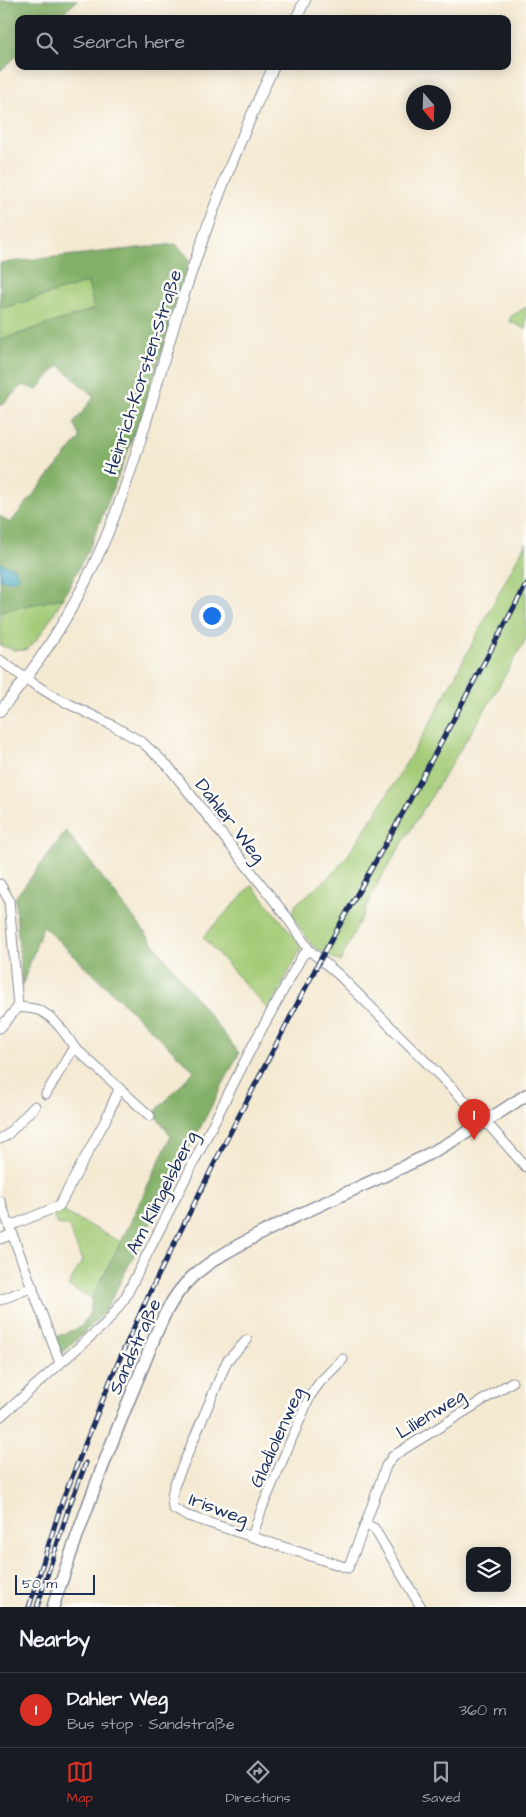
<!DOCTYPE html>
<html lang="en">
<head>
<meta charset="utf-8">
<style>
	body { margin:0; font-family:"Architects Daughter",sans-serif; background:#242831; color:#f1f3f6 }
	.controls { position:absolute; right:15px; bottom:15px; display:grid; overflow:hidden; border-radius:10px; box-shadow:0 2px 12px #0003 }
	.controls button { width:45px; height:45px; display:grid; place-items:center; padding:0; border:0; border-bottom:1px solid #363941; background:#171b24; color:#f1f3f6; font:25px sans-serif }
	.compass { position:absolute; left:406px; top:85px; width:45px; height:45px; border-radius:50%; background:#171b24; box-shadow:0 2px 12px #0003; rotate:161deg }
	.scale { position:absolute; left:15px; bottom:12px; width:80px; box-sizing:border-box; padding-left:5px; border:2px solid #1b2f5e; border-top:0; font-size:14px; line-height:18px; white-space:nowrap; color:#1b2f5e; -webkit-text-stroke:4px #fdfcf7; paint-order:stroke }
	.you { position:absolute; left:211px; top:615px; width:18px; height:18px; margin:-12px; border:4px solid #fff; border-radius:50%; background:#1a73e8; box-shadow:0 0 0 8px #1a73e833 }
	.badge { display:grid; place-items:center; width:32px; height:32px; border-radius:50%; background:#d93025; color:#fff; font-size:16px; font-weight:700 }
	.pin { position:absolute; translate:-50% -41px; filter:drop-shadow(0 1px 2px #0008) }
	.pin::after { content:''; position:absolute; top:26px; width:18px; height:15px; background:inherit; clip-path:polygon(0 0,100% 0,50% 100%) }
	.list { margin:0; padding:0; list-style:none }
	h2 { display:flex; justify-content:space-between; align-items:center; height:65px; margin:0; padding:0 20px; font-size:21px }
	h2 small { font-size:16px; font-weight:400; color:#9ea1a6 }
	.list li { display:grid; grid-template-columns:32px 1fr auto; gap:15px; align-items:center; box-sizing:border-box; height:75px; padding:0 20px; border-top:1px solid #363941 }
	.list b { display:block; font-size:19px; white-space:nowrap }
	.list p { margin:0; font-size:16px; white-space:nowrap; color:#9ea1a6 }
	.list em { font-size:16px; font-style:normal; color:#9ea1a6 }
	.icon { flex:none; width:28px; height:28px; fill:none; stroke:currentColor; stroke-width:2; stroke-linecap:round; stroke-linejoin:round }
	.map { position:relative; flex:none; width:526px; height:1607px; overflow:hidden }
	.search { position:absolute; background:#171b24; box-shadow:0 2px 12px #0003; left:15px; right:15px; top:15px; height:55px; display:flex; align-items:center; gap:12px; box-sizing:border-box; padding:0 18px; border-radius:10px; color:#9ea1a6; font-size:19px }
	.sheet { height:140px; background:#171b24 }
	nav { display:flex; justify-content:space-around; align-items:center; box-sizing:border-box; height:70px; border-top:1px solid #363941; background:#171b24; font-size:14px; color:#9ea1a6 }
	nav a { display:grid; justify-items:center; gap:2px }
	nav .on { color:#d93025 }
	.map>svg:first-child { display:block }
	.green { fill:#a4cc78; stroke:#607e6b }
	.forest { fill:#83b068; stroke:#4f7063 }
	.water { fill:#42a8c2; stroke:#2e6c90 }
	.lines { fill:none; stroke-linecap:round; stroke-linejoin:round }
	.minor-casing { stroke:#888c98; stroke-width:11 }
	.tertiary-casing { stroke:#888c98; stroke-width:12 }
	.secondary-casing { stroke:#888c98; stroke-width:14 }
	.minor { stroke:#fff; stroke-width:9 }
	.tertiary { stroke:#fff; stroke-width:10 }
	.secondary { stroke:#fff; stroke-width:11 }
	.rail-casing { stroke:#1b2f5e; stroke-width:5 }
	.rail { stroke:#fdfcf7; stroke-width:3; stroke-dasharray:9; stroke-linecap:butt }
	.labels { text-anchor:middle; stroke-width:5; stroke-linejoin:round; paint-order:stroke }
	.street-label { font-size:19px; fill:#1b2f5e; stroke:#fdfcf7 }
</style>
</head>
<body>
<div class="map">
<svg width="526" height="1607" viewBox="0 0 526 1607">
	<rect width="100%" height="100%" fill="#fdfcf7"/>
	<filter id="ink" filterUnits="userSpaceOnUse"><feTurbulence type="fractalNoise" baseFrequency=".02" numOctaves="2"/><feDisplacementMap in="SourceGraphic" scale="10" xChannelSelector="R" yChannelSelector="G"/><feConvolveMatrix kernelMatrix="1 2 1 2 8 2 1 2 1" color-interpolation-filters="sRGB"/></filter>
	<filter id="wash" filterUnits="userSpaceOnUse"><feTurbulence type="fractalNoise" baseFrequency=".0096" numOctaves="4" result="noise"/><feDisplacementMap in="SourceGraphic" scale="20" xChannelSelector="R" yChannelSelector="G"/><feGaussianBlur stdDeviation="1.12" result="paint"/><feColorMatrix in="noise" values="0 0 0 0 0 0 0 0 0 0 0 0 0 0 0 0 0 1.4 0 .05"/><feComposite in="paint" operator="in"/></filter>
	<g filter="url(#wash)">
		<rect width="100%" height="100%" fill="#f4e9d1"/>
		<path class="green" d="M88,282l7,27 -95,31v-31z
			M526,307v22l-16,-7v-5z
			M526,542v97l-38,66 -109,176 -39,81 -29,-17 -19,-30 4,-11 32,-26 18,-20 38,-58 46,-77z
			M63,598c-7,11 -26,46 -36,51 -9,4 -19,-1 -27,-4v-34z
			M252,885l50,61 -33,65 -66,-74z
			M62,1207l2,5 57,30 -29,56 -24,-12 14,-25 -13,-34 -12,-3 -5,-13z"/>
		<path class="forest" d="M0,0h78l-21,19h-38v35l-19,17z
			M176,244l14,15 -46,151 -54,137 -27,51 -63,13v-95l10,7 70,-85 -6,-15 20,-26 -35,-32 -22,25 -14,-5 -23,21v-66l94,-31 -6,-27 -88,27v-46z
			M66,831l173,222 -135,260 -42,41 -7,-17 26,-10 9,-15 2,-14 29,-56 50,-106 -17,-23 40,-42 -151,-145 -21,60 -7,-88z"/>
		<path class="water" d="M0,563l14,5 5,10 -8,3 -11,-2z"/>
	</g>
	<g filter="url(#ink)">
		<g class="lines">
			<defs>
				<path id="minor" d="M0,660l26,19 29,18 55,27 32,18 26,24 119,151 22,33 30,25 147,147 40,45
					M0,884l9,16 9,107 -18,21
					M18,1007c6,1 14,1 20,3 15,5 28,24 36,37l76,69
					M46,1094l28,-47
					M0,1139l7,-4 28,-29
					M0,1201l60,162
					M10,1226l49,-20 46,-85 14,-32
					M0,1239l13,-5
					M0,1300l33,-13
					M247,1340l-20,21 -53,125 -2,11 1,11 12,7 163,53 17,-43 21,-59 7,-10 119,-74
					M0,1417l107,-95 18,-24 128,-253 49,-89 7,-6
					M365,1525l9,3 47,79
					M252,1537l10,-29 48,-112 10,-14 23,-23"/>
				<path id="tertiary" d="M296,19l9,-19
					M0,711c38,-45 70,-95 95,-149 36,-77 56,-161 81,-243 27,-86 59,-171 98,-253"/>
				<path id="secondary" d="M53,1607c26,-81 57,-162 90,-241 13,-31 23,-65 49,-89 19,-17 43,-30 66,-42 44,-23 89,-42 134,-63 47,-21 91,-48 134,-77"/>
			</defs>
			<use href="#minor" class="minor-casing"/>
			<use href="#tertiary" class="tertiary-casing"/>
			<use href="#secondary" class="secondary-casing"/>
			<use href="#minor" class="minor"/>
			<use href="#tertiary" class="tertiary"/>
			<use href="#secondary" class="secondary"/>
			<defs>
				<path id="rail" d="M29,1607l33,-105 51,-128 35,-78 68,-136 104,-200 85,-151 121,-224
					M37,1607l33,-103 16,-41"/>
			</defs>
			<use href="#rail" class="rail-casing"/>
			<use href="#rail" class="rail"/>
		</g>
	</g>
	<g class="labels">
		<g class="street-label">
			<text transform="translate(142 372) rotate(-72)" y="7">Heinrich-Korsten-Straße</text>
			<text transform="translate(231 820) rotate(52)" y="7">Dahler Weg</text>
			<text transform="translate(161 1192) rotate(-63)" y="7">Am Klingelsberg</text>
			<text transform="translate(134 1346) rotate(-66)" y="7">Sandstraße</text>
			<text transform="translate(430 1413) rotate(-32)" y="7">Lilienweg</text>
			<text transform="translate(276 1437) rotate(-66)" y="7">Gladiolenweg</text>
			<text transform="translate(219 1508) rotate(20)" y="7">Irisweg</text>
		</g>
	</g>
</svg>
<div class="controls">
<button><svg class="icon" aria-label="layers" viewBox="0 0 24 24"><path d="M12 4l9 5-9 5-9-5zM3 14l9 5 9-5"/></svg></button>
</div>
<svg class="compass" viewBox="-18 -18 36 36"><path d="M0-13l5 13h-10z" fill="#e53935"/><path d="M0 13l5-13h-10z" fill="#9ea1a6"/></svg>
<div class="scale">50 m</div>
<div class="you"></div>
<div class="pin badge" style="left:474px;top:1140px">1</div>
<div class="search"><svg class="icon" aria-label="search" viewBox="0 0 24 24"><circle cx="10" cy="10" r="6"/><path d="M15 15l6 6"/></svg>Search here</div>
</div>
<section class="sheet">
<h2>Nearby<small></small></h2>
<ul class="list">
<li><span class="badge">1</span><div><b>Dahler Weg</b><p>Bus stop · Sandstraße</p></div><em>360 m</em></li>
</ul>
</section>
<nav>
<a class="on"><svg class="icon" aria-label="map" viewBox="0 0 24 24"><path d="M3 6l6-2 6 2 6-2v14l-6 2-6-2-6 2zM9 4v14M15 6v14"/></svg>Map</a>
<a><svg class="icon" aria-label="directions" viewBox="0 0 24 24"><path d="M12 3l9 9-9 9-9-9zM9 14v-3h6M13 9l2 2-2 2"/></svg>Directions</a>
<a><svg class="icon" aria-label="saved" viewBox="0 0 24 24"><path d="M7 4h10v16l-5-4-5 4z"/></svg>Saved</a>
</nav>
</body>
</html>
